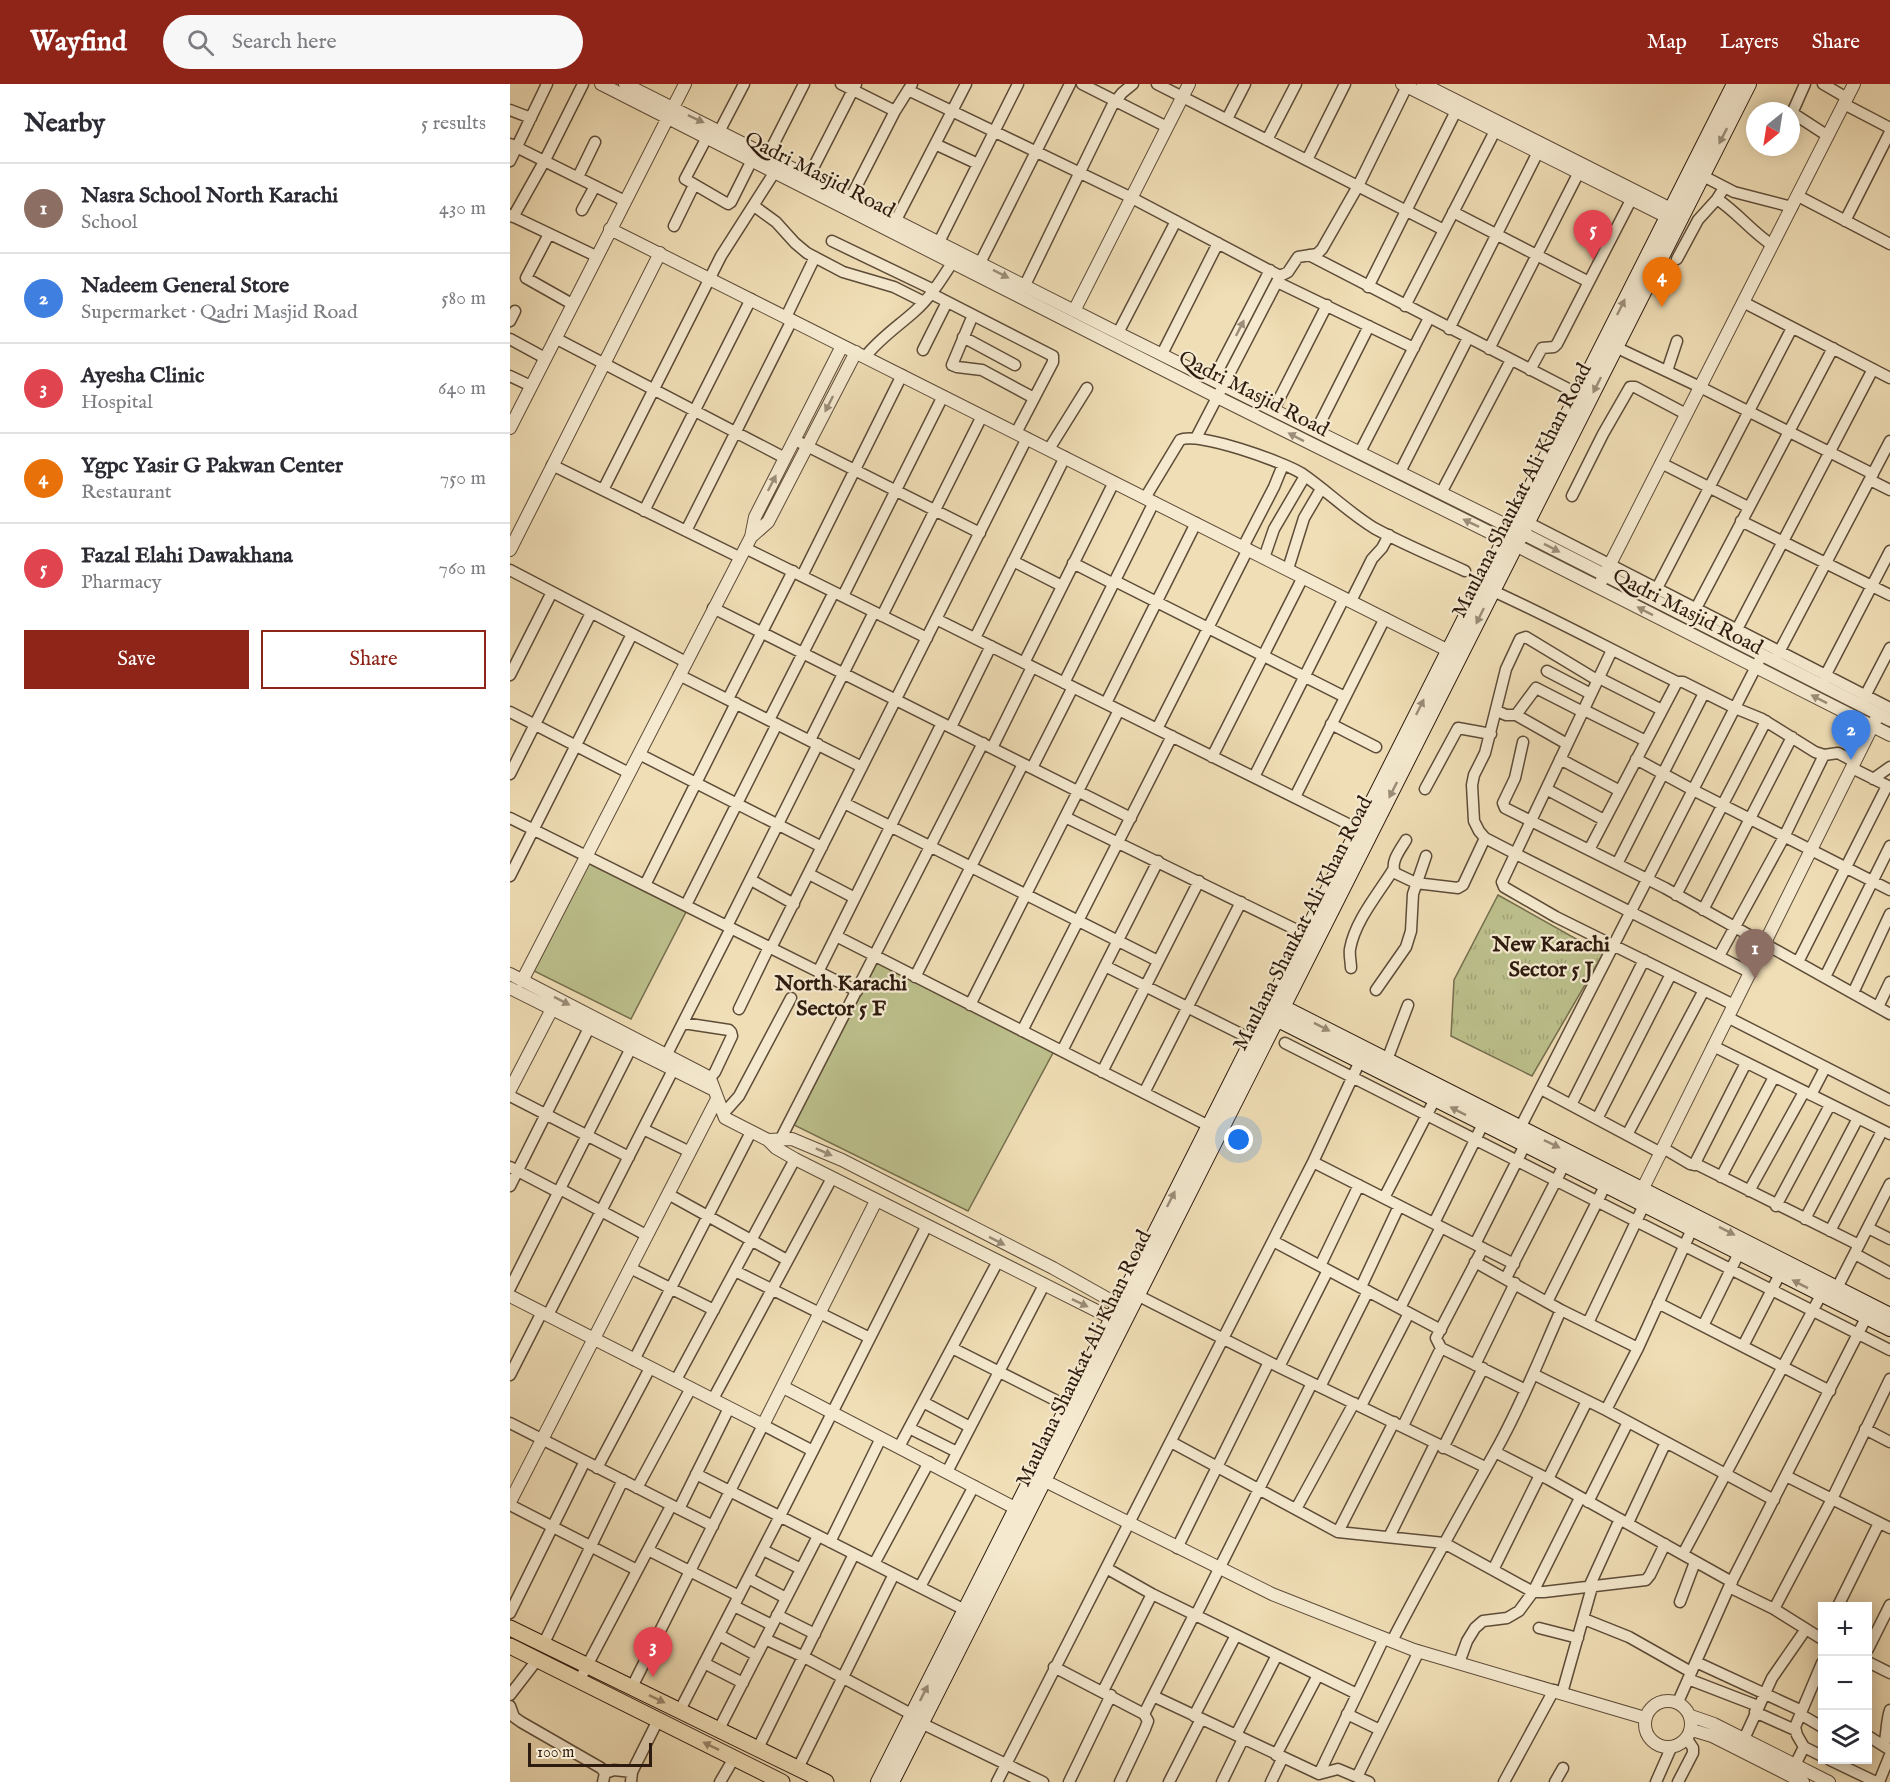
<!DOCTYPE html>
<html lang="en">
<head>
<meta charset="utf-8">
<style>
	body { margin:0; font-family:"IM FELL English",serif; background:#f7f7f7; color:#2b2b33 }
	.controls { position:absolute; right:18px; bottom:18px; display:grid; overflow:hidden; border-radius:0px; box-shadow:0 3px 15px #0003 }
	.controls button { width:54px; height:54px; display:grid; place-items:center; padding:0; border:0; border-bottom:2px solid #e1e1e2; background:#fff; color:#2b2b33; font:30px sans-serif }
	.compass { position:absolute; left:1236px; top:18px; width:54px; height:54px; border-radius:50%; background:#fff; box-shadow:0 3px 15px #0003; rotate:210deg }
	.scale { position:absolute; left:18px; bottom:15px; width:124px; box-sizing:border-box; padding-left:6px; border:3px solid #2e1b0f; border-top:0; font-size:16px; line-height:21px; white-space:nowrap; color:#2e1b0f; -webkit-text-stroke:4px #f5ead0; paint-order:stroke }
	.you { position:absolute; left:729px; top:1056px; width:21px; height:21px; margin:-15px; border:4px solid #fff; border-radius:50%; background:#1a73e8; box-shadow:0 0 0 9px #1a73e833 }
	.badge { display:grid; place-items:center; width:39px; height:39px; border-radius:50%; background:#8f2418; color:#fff; font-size:20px; font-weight:700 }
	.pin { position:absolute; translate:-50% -50px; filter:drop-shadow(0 2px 3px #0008) }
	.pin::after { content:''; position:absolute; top:32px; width:21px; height:18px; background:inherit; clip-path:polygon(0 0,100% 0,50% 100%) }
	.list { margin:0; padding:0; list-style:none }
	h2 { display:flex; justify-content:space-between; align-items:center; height:78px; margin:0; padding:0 24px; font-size:26px }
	h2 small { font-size:20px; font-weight:400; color:#7c7c81 }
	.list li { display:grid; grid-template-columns:39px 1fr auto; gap:18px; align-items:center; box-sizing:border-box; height:90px; padding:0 24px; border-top:2px solid #e1e1e2 }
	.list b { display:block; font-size:22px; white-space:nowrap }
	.list p { margin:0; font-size:20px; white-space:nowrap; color:#7c7c81 }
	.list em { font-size:20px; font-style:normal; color:#7c7c81 }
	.actions { display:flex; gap:12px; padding:18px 24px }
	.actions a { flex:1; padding:14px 0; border:2px solid #8f2418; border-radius:0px; text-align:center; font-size:21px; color:#8f2418 }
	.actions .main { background:#8f2418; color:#fff }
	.icon { flex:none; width:33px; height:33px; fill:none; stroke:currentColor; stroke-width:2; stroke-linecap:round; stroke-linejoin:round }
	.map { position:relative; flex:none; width:1380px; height:1698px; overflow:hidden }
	header { display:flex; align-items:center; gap:36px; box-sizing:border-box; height:84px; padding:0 30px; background:#8f2418; color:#fff }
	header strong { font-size:28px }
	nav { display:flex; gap:33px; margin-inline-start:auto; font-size:21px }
	.search { width:420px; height:54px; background:#f7f7f7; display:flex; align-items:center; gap:15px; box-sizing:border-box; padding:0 21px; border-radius:33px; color:#7c7c81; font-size:22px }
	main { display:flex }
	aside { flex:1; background:#fff }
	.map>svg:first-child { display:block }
	.grass { fill:url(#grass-tufts); stroke:#756e4e; stroke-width:1.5 }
	.pitch { fill:#bcc08c; stroke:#756e4e; stroke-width:1.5 }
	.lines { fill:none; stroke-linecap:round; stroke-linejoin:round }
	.minor-casing { stroke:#5e4c39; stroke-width:13 }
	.tertiary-casing { stroke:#5e4c39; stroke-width:14 }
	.secondary-casing { stroke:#2e1b0f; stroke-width:16 }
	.primary-casing { stroke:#2e1b0f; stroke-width:17 }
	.minor { stroke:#f5ead0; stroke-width:10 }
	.tertiary { stroke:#f5ead0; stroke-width:12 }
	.secondary { stroke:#f5ead0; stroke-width:14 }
	.primary { stroke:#f0deb6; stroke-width:15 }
	.oneway { fill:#9b8d79 }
	.oneway2 { fill:#99866b }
	.labels { text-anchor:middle; stroke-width:4.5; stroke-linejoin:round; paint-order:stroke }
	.street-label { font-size:21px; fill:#2e1b0f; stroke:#f5ead0 }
	.neighbourhood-label { font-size:22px; font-weight:bold; fill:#2e1b0f; stroke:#f5ead0 }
</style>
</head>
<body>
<header>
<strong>Wayfind</strong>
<div class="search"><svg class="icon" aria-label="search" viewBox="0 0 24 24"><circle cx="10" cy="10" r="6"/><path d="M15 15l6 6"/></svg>Search here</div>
<nav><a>Map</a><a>Layers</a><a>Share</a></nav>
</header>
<main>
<aside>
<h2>Nearby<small>5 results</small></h2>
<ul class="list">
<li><span class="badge" style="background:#8d6e63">1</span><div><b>Nasra School North Karachi</b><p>School</p></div><em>430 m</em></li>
<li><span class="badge" style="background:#3f7fe0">2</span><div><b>Nadeem General Store</b><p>Supermarket · Qadri Masjid Road</p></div><em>580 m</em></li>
<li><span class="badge" style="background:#e0444e">3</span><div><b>Ayesha Clinic</b><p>Hospital</p></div><em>640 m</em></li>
<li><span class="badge" style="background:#e8710a">4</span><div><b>Ygpc Yasir G Pakwan Center</b><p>Restaurant</p></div><em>750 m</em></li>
<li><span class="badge" style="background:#e0444e">5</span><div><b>Fazal Elahi Dawakhana</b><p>Pharmacy</p></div><em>760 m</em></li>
</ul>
<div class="actions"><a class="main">Save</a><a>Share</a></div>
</aside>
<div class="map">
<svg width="1380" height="1698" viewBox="0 0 1380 1698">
	<defs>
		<pattern id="grass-tufts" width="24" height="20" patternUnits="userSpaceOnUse" patternTransform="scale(1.5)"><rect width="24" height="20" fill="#bcc08c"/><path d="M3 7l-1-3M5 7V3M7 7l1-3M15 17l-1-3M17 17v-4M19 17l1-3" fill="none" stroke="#a2a478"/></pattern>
	</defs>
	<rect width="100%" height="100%" fill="#f0deb6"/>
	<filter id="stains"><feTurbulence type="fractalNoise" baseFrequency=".00333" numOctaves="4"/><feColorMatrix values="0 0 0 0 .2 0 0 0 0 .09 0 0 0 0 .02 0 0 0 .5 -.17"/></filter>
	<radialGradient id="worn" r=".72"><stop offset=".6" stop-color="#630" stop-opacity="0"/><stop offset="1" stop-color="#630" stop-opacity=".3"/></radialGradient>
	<path class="grass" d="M988,811l105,59 -71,122 -81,-40 3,-56z"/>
	<path class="pitch" d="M79,779l97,49 -55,107 -97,-48z
		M367,879l177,88 -86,160 -174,-86z"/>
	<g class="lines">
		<defs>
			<path id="minor" d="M331,0l54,27
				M572,0l85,43
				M647,0l287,146
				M1295,0l-12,27 1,3 34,22
				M1313,0l24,14
				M398,6l224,108 148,78 8,-4 10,-15 19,-3 5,-5 36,-63 50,-102
				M1334,20l46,24
				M0,26l21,8
				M717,35l18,-35
				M210,46l24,-46
				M196,55l-21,40 43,25 3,-2 20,-40
				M757,56l29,-56
				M0,60l115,57
				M425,60l43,20
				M258,71l36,-71
				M797,76l38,-76
				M0,77l37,-77
				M299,92l47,-92
				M1193,92l31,16 58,15
				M68,93l17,-35
				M1288,112l92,48
				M341,113l44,-86 17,-27
				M1207,115c21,14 34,32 55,46
				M244,122l22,16 19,21 12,10 36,19 51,15 30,15
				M72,126l13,-24
				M943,128l136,70
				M0,131l86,41
				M3,133l32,-57 38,-76
				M386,136l70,-136
				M1335,137l45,-89
				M164,142l20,-41
				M39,150l-23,44 46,26
				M322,157l102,49
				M429,158l79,-158
				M799,171l269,139
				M1167,175l21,-39 19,-21 7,-11
				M470,179l90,-179
				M767,198l137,66
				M515,201l87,-179 10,-13 11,-9
				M858,203l88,-176
				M422,210l121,62v6l-37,71
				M1233,218l147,76
				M895,222l90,-175
				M463,231l-21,50 5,2 25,3 52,28
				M276,233l29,-60
				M0,237l5,-10
				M939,245l89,-177
				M608,249l58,-112
				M453,253l52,28
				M45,254l230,120
				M0,255l35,19
				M1099,260l91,43 173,87
				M979,265l89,-175
				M413,266l24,-48
				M652,270l56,-111
				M355,273c14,-18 32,-30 49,-45 16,-14 27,-32 38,-49
				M1020,286l12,-22 12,-1 3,-3 74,-144
				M1157,287l10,-30
				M0,292l21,10
				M703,296l57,-110
				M764,325l53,-104
				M806,347l53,-105
				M686,354l84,-162
				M285,356l185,93
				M539,365l38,-61
				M850,368l69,-134
				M1151,379l87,44
				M42,381l187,92
				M890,388l68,-134
				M1360,396l20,10
				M93,406l118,-234 53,-83
				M931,409l70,-133
				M1062,412l31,-62 27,-47h5l51,27
				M635,414l35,-58c18,-9 103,22 121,33 25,17 47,39 73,55 29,16 61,29 91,43
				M134,427l107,-212
				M1013,436l367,188
				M1231,437l149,74
				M176,447l106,-211
				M733,463l31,-60 9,-22
				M235,464l182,90
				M754,474l10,-29 31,-53
				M503,477l49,25
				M563,479l41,21
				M778,485l16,-51 17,-29
				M0,486l176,92
				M292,492l100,-201
				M605,497l230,116
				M983,507c62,28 122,61 184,91
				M1144,510l138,-266
				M333,512l100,-200
				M841,517l21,-42 10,-11 7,-13
				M203,524l418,210
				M1183,530l140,-266
				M372,532l100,-200
				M426,535l422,210
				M1223,553l140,-268
				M465,554l90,-181
				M1102,566l-110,232 2,5 52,30 178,88
				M1267,572l113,-215
				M514,579l90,-181
				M1037,587l44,23
				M0,591l42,-83
				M169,591l183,92
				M1089,594l63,32
				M1087,596l-71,-43 -6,2 -14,30 -21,84 -11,22 -2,10 2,36 5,10 6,7 31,16 235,119
				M1312,598l68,-131
				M554,599l90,-181
				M218,615l65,-128
				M1353,616l27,-52
				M596,619l90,-180
				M1074,626l62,31
				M987,627l9,4h10l51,29
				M0,628l119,61
				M1006,631l20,-27 47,24
				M259,636l65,-128
				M821,640l45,23
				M441,643l40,-81
				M647,645l91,-180
				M300,656l64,-128
				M1013,658l-8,36 -12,25 2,5 160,80 225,126
				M482,664l40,-81
				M129,670l183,93
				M702,673l91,-180
				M1050,675l60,32
				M1126,675l57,31 197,100
				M522,684l41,-81
				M1342,684l38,19
				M0,690l81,-161
				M744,693l90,-179
				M1363,695l17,-12
				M915,705l33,-61 33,6
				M1036,705l58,31
				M785,713l90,-179
				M334,719l314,158
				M555,733l240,117
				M0,734l347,173
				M896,756c-6,10 -16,22 -11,33l21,10 42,5 5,-3 22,-47
				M1079,766l88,-168h6l52,26 27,11 53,33 9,3 14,-2 17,9
				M1107,780l87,-171
				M299,790l46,24
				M0,792l122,-242
				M241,796l43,24
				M135,801l91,-182
				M1166,811l90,-174
				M176,821l91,-181
				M1193,826l89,-173
				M217,842l91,-182
				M326,852l373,190
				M261,864l256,-510
				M1209,872l65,-119 40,-82
				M1288,878l89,-176
				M595,882l146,73
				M841,884c0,-6 -2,-13 -1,-19 5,-28 28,-55 43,-79
				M308,888l124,-249
				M405,893l108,-213
				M1315,893l65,-131
				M866,906l30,-43 5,-16 2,-37 13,-38
				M1343,909l37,-79
				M460,921l149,-295
				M1368,923l12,-25
				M229,925l30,-62
				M1219,934l161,82
				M173,939l46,7 2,2 1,4 -17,36 -6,7
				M512,947l150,-295
				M775,959l605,307
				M1203,962l177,88
				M552,967l96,-190
				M157,970l64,-126
				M877,976l21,-55
				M592,988l97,-191
				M1031,1005l120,64
				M634,1009l97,-191
				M1301,1011l14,-27
				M0,1012l119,61
				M1061,1021l73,-145
				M213,1030l16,-18 52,-98
				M1087,1035l74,-145
				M1010,1044l242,-473
				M133,1045l47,23
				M1117,1051l77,-145
				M267,1062l206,-403
				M1153,1064l27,16 8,1 161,80
				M803,1078l201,102
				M1184,1081l52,-102
				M0,1083l48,25
				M1211,1093l53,-100
				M0,1102l79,-158
				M50,1105l86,46
				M1239,1107l55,-99
				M158,1110l119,66
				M874,1114l51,-99
				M1266,1122l54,-101
				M1295,1135l53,-101
				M924,1139l49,-99
				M1358,1144l22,11
				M1320,1147l52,-100
				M763,1157l168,89
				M965,1160l50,-99
				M973,1164l-47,90 5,10 85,42
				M1345,1170l35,19
				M965,1178l86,48 77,38
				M810,1182l39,-81
				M120,1184l84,42
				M225,1187l135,67
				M996,1194l58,-113
				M851,1203l38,-81
				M0,1204l121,-240
				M1327,1204l53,-104
				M621,1208l148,75 206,100
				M1037,1218l58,-116
				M1148,1219l172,88
				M890,1224l41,-81
				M38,1231l125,-245
				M1078,1239l56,-118
				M1193,1242l36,-73
				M1233,1262l37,-72
				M442,1264l115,58
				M124,1276l117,-228
				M965,1281l40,-82
				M769,1283l49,-97
				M1023,1290l73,36 168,90
				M0,1291l32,-63
				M166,1296l119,-221
				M810,1303l48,-96
				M203,1315l119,-221
				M413,1318l47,25
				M851,1322l48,-93
				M1096,1326l32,-62 54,-119
				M0,1339l169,86 50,-101
				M893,1342l38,-78
				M399,1344l48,24
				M1355,1345l25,13
				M661,1358l167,90 106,11 89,49h11l102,-12 4,-5 15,-31
				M389,1363l99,-186
				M933,1364l40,-80
				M985,1368l53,27 184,103
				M87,1384l53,-100
				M437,1388l97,-187
				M186,1390l269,136
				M1276,1392l104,52
				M1038,1395l39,-78
				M127,1404l54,-100
				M1078,1418l40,-80
				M0,1421l127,65
				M169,1425l34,17
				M786,1425l58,-106
				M1118,1439l38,-81
				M828,1448l56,-110
				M879,1453l46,-93
				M320,1458l51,-104
				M667,1464l92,-186
				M138,1466l91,46
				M253,1466l38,19
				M1173,1470l138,-259
				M364,1480l55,-102
				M596,1484l46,26 205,100
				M983,1486l47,-95
				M238,1494l38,20
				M410,1503l54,-101
				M1079,1503l31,-68
				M1219,1503l45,22 48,30
				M1170,1518l15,-40
				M224,1522l38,19
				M1328,1522l41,-83
				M1264,1525l58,-110 58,-120
				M0,1529l75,-152
				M267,1531l38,19
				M686,1531l116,-232
				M1074,1535l45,18 62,35
				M1029,1544l39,10
				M209,1551l37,20
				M255,1555l39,18 109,58
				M882,1557c33,-64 68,-126 103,-189 26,-46 45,-95 66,-142
				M33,1561l80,-165
				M1358,1565l22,-44
				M1186,1578l106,49
				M1358,1578l22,11
				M194,1579l39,20
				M949,1579l8,-22 8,-13 8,-7 24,-3 12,-7 14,-19 47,-94
				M544,1583l90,47 9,-18 166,78 19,-5 31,13
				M1178,1595l70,27
				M69,1597l92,-175
				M122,1603l131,-262 50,26
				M593,1607l49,-97
				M1052,1609l30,-106
				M0,1611l27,-35
				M643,1612l41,-81
				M1168,1618l51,-115 137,-269
				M0,1622l4,11 7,5 80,46 4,5 -2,9
				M170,1626l100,-194 147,-291
				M1245,1628l40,18
				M837,1630l33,16
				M1290,1630l22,13
				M684,1632l42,-81
				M413,1640l120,58
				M209,1645l99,-193
				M726,1651l41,-80
				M1358,1652l19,12
				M1234,1655l28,-61 34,-49
				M1374,1662c3,-12 2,-24 6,-36
				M1294,1663l18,9
				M248,1664l96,-194
				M766,1671l42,-80
				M1320,1676l46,22
				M1285,1681l9,-18 -7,-12 -2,-8 27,-64
				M288,1684l96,-194
				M95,1689l9,-3 18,2
				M809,1690l65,-136
				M847,1693l62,-126
				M121,1698l1,-10 26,-52
				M210,1698l14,-24
				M487,1698l316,-620 47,-101
				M559,1698l42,-87
				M610,1698l25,-53 3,-8 -4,-7
				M659,1698l32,-63
				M712,1698l21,-43
				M761,1698l12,-25
				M994,1698l50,-92
				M1045,1698l8,-14
				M1146,1698l15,-34
				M1168,1698l15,-29v-5l-6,-9
				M1369,1698l11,-27"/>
			<path id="tertiary" d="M91,0l616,313 298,148 375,190
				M115,0l493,249 404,200 368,187
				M892,0l273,137
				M913,0l256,129
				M100,145l847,426
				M564,227l115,-227
				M0,344l175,-344
				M241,453l17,-15 88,-170
				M0,466l150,-297
				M1092,496l252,-496
				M0,890l195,101 6,6 14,37 43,22 8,8 19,11 316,159
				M12,897l229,-444 4,-20 87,-171
				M0,904l204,102
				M0,1006l42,-81
				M258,1056l24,-1 50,21 211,108 64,36
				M1133,1104l233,-469
				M0,1212l253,129 113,-224
				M273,1303l232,121
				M527,1393l235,117 142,56 231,68
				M0,1418l207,-403
				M1135 1640a23 23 0 1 1 46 0a23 23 0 1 1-46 0Z
				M1181,1632l23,8 115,58
				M1182,1646l20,6 91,46"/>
			<path id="secondary" d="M765,919l615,312
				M758,931l622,314
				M368,1698l856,-1698
				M382,1698l857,-1698"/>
			<path id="primary" d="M0,1544l316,154
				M0,1562l272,136"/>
		</defs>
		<use href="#minor" class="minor-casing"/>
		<use href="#tertiary" class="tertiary-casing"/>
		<use href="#secondary" class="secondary-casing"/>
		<use href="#primary" class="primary-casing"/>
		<use href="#minor" class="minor"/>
		<use href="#tertiary" class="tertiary"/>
		<use href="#secondary" class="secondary"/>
		<use href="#primary" class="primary"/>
	</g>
	<defs><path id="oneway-solid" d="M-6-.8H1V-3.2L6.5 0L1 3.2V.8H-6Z" transform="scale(1.5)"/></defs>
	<g class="oneway">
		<use href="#oneway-solid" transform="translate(186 35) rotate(25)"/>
		<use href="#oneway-solid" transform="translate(1213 52) rotate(117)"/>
		<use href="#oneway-solid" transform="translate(491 190) rotate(27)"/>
		<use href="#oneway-solid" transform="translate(1111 223) rotate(-64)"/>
		<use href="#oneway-solid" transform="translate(730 244) rotate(-63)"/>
		<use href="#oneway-solid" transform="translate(1087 301) rotate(117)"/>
		<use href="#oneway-solid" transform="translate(319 320) rotate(117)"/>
		<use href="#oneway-solid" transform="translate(786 353) rotate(-153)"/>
		<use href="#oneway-solid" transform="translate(262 399) rotate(-63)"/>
		<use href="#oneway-solid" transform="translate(961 439) rotate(-154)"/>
		<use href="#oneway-solid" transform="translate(1042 464) rotate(27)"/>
		<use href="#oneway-solid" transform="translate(1135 527) rotate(-153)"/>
		<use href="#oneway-solid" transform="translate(970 532) rotate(116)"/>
		<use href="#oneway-solid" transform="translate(1309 615) rotate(-153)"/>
		<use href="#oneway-solid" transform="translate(910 623) rotate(-64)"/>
		<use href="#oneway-solid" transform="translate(883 706) rotate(117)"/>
		<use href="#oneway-solid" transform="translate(52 917) rotate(27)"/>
		<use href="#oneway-solid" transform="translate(812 943) rotate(27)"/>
		<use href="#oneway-solid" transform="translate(948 1027) rotate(-153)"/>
		<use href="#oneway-solid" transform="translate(1042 1060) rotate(26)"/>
		<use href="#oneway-solid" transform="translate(314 1068) rotate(24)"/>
		<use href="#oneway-solid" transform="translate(661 1115) rotate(-63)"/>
		<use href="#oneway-solid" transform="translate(1217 1147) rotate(27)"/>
		<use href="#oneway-solid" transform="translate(487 1157) rotate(27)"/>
		<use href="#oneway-solid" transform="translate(1290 1200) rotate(-153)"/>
		<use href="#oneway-solid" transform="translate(570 1219) rotate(26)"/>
		<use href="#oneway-solid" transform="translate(414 1609) rotate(-63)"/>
	</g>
	<g class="oneway2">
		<use href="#oneway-solid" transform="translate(147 1615) rotate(26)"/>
		<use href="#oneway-solid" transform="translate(201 1662) rotate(-154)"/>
	</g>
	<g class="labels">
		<g class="street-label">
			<text transform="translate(310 90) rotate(27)" y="7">Qadri Masjid Road</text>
			<text transform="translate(744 309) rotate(27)" y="7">Qadri Masjid Road</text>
			<text transform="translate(1011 406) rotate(-63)" y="7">Maulana Shaukat Ali Khan Road</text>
			<text transform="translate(1178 527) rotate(27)" y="7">Qadri Masjid Road</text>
			<text transform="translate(792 839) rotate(-63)" y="7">Maulana Shaukat Ali Khan Road</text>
			<text transform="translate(573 1274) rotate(-64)" y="7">Maulana Shaukat Ali Khan Road</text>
		</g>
		<g class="neighbourhood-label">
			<text x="1041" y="867">New Karachi<tspan x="1041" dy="25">Sector 5 J</tspan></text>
			<text x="331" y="906">North Karachi<tspan x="331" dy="25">Sector 5 F</tspan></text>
		</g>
	</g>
	<rect width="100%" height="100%" filter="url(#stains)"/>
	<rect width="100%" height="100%" fill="url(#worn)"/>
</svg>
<div class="controls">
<button>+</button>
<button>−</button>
<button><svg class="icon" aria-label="layers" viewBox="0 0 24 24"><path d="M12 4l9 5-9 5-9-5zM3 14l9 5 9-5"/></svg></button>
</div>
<svg class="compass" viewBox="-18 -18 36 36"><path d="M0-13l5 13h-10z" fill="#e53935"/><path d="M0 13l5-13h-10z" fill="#7c7c81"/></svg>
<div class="scale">100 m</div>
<div class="you"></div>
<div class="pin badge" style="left:1245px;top:895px;background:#8d6e63">1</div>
<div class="pin badge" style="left:1341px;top:676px;background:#3f7fe0">2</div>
<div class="pin badge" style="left:143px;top:1593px;background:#e0444e">3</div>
<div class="pin badge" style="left:1152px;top:223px;background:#e8710a">4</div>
<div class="pin badge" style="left:1083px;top:176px;background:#e0444e">5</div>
</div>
</main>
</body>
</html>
